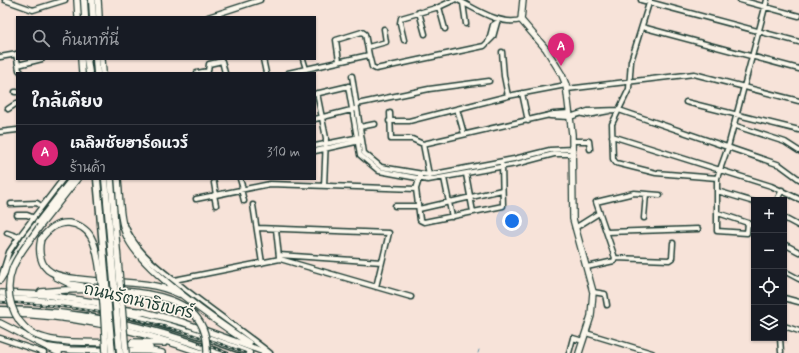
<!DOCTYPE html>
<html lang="th">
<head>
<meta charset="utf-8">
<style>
	body { margin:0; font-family:Mynerve,"Playpen Sans Thai",sans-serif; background:#20242c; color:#f1f3f6 }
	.controls { position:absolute; right:12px; bottom:12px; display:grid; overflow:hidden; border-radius:0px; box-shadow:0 1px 3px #0004 }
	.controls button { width:36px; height:36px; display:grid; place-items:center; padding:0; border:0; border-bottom:1px solid #363941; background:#171b24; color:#f1f3f6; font:20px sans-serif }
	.you { position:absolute; left:512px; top:221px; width:14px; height:14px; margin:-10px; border:3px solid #fff; border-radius:50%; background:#1a73e8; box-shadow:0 0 0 6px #1a73e833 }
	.badge { display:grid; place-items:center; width:26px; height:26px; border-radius:50%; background:#db2777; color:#fff; font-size:13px; font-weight:700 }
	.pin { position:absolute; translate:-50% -33px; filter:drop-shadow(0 1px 2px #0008) }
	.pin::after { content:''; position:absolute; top:21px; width:14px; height:12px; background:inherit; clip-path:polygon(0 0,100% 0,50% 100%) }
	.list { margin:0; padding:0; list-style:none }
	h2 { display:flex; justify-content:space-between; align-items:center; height:52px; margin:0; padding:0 16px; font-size:17px }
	h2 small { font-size:13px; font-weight:400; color:#9ea1a6 }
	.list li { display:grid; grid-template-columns:26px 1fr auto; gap:12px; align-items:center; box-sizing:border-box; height:56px; padding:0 16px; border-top:1px solid #363941 }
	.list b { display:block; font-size:15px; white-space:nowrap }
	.list p { margin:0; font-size:13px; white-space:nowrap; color:#9ea1a6 }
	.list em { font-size:13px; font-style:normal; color:#9ea1a6 }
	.icon { flex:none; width:22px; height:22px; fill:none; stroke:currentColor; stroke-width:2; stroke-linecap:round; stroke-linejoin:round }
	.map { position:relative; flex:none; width:799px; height:353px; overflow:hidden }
	.search { position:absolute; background:#171b24; box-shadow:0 1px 3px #0004; left:16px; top:16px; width:300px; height:44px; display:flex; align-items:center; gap:10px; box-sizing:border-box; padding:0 14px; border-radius:0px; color:#9ea1a6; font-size:15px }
	.panel { position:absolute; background:#171b24; box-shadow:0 1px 3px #0004; left:16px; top:72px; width:300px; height:108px; border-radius:0px }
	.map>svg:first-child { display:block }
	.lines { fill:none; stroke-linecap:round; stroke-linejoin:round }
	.stream { stroke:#6997ab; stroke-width:1 }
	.street-casing { stroke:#1f3d34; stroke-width:7 }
	.secondary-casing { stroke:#1f3d34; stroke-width:8 }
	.primary-casing { stroke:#1f3d34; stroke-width:9 }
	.street { stroke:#fbf7ec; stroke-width:4 }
	.secondary { stroke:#fbf7ec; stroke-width:5.5 }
	.primary { stroke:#fbf7ec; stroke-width:6 }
	.rail-casing { stroke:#1f3d34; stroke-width:2.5 }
	.rail { stroke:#fbf7ec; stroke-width:1; stroke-dasharray:3; stroke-linecap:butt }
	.secondary-bridge-casing { stroke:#1f3d34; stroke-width:8; stroke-linecap:butt }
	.primary-bridge-casing { stroke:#1f3d34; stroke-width:9; stroke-linecap:butt }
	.secondary-bridge { stroke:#fbf7ec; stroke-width:5.5 }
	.primary-bridge { stroke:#fbf7ec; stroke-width:6 }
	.labels { text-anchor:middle; stroke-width:3.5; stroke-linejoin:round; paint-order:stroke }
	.street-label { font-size:16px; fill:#1f3d34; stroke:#fbf7ec }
</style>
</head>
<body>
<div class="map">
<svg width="799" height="353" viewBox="0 0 799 353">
	<rect width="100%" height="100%" fill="#f7e3d9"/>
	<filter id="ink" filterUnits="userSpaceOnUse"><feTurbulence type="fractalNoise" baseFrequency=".025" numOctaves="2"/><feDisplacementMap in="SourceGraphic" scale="8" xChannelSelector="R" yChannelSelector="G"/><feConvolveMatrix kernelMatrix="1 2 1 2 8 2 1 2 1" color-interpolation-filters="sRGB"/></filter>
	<g filter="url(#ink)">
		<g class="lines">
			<path class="stream" d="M478,353l1,-3"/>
			<defs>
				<path id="street" d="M5,0l28,10 32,-10
					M458,0c18,9 42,26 63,20
					M641,0l158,42
					M650,0l-19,61 -2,28 -17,35 1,35 3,4 40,10 61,5
					M740,0l59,16
					M463,3l3,21
					M439,7l6,22
					M419,12l6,22
					M208,17l52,-17
					M642,27l157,42
					M404,40l-4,-17 1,-5 38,-11 15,-7
					M489,40l4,-15 3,-2
					M368,47l18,-5 -2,-13
					M502,52l2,24 4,20
					M16,54l3,16 3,3
					M0,57l17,-3
					M263,59l3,14
					M303,59l3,10
					M339,61l-3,-21 26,-8 3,2 4,21
					M18,65l24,-6
					M197,73l11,-2 1,-7 13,-3 3,12
					M288,73l81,-18 3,12 4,2 108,-23 9,-9 5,-18
					M352,76l12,77 17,14 48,8 85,-16 36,-9 23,-1
					M348,86l12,69 19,16 49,9 88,-16 38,-10h19
					M567,89l127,-15 105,27
					M15,92h2
					M317,93l9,45 -2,48
					M522,93l6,28
					M315,94l34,-8
					M686,102l113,28
					M357,104l72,-15 60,-8
					M8,109l9,-6
					M457,109l7,25
					M390,113l1,26h21l11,5 131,-30 16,-1
					M583,114l5,1 21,-4
					M550,116l20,1 18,-6 31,-1 161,55 19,14
					M315,119l40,-10
					M389,121h20l99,-25 58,-11
					M733,125l52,17 14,9
					M360,127l15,-3
					M0,132l17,-2
					M612,136l159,50 28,13
					M572,141h17l1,8
					M423,144l6,31
					M315,146l45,-9
					M315,151l45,-10
					M466,174l7,38
					M420,176l-4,13 4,31 4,2 79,-16 -1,-41
					M444,178l8,39
					M240,179l3,10
					M214,183l2,12
					M241,189l3,12
					M717,191l37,11
					M214,195l2,10
					M196,199l74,-15 146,5
					M777,200l5,-10
					M11,204l26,-1 4,3
					M253,205l9,58
					M395,206h23
					M419,209l83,-19
					M718,213l36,12
					M17,215h10l5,2
					M644,218l2,-24
					M784,218l15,8
					M748,223l-1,10 -30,-2v-53l11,-31 39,-147
					M125,225c11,29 37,45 60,64 28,22 57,42 85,64
					M257,228l132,5 -13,54
					M575,228l24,-15
					M276,229l3,28
					M607,232l91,-3
					M7,233l12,4
					M784,244l15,8
					M279,255l103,7
					M615,258l-19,-56 38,-9 26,2
					M587,267l27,-6 1,-3 54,2 3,-2 1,-15
					M784,271l15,8
					M2,274l7,-22 12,-18 42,-55
					M174,280l106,-21 131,38
					M593,292l12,2 2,11
					M784,298l15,4
					M784,326l15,5
					M586,333l66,20
					M0,338l44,15
					M780,338l1,14
					M569,353l4,-15 10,3"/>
				<path id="secondary" d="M77,0l1,17
					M98,0l1,17
					M523,0l-2,20 25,29 16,26 4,10 6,49 1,85 20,73 -2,24 -12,37
					M81,59l1,14
					M102,59l1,14
					M111,179l3,35
					M118,179c2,19 1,43 10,60 16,32 90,84 121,104
					M40,226l37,-47
					M41,239c-3,12 -1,27 10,33 8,5 19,6 27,7 34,5 70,0 101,15
					M56,277l14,7 12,2
					M0,280l26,-42 46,-59
					M41,292c36,-4 71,-4 106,2
					M0,293l46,2 74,11
					M140,311l42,11 85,31
					M0,314c68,-1 138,16 202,39
					M0,323l59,30
					M71,342l51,1 28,5
					M133,342l31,1
					M49,347l21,3 81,1 11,2"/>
				<path id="primary" d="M84,0l1,17
					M92,0l1,17
					M87,59l2,14
					M96,59l1,14
					M97,179l3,33
					M105,179l3,34
					M0,299c87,1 168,23 249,54
					M0,310c75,0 150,16 220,43
					M124,310l19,2"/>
			</defs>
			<use href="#street" class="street-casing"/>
			<use href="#secondary" class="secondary-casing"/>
			<use href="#primary" class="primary-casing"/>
			<use href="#street" class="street"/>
			<use href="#secondary" class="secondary"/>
			<use href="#primary" class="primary"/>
			<defs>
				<path id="rail" d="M0,302c84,3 167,20 245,51
					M199,343l29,10"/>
			</defs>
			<use href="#rail" class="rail-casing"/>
			<use href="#rail" class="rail"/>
			<defs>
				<path id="secondary-bridge" d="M114,214l12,139
					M40,226c-9,14 -23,28 -28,44 -8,22 0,50 20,63 12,7 27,8 39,9
					M41,239c7,-9 15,-17 28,-16 9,1 18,6 22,14 12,21 13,89 15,116
					M147,294c34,6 61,19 60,59"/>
				<path id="primary-bridge" d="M100,212l12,141
					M108,213l12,140"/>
			</defs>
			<use href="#secondary-bridge" class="secondary-bridge-casing"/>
			<use href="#primary-bridge" class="primary-bridge-casing"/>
			<use href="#secondary-bridge" class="secondary-bridge"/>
			<use href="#primary-bridge" class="primary-bridge"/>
		</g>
	</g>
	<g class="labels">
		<g class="street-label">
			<text transform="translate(139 300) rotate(13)" y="6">ถนนรัตนาธิเบศร์</text>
		</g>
	</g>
</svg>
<div class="controls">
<button>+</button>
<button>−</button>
<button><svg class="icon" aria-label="locate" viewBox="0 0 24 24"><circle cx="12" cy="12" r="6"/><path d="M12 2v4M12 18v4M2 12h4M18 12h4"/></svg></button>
<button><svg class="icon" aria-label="layers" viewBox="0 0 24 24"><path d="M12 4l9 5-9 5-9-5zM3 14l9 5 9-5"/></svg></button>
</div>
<div class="you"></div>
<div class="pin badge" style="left:561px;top:66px">A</div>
<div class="search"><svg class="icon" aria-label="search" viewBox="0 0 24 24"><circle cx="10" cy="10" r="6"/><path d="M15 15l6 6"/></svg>ค้นหาที่นี่</div>
<section class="panel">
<h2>ใกล้เคียง<small></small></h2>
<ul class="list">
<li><span class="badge">A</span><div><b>เฉลิมชัยฮาร์ดแวร์</b><p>ร้านค้า</p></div><em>310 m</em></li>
</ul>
</section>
</div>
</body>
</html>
